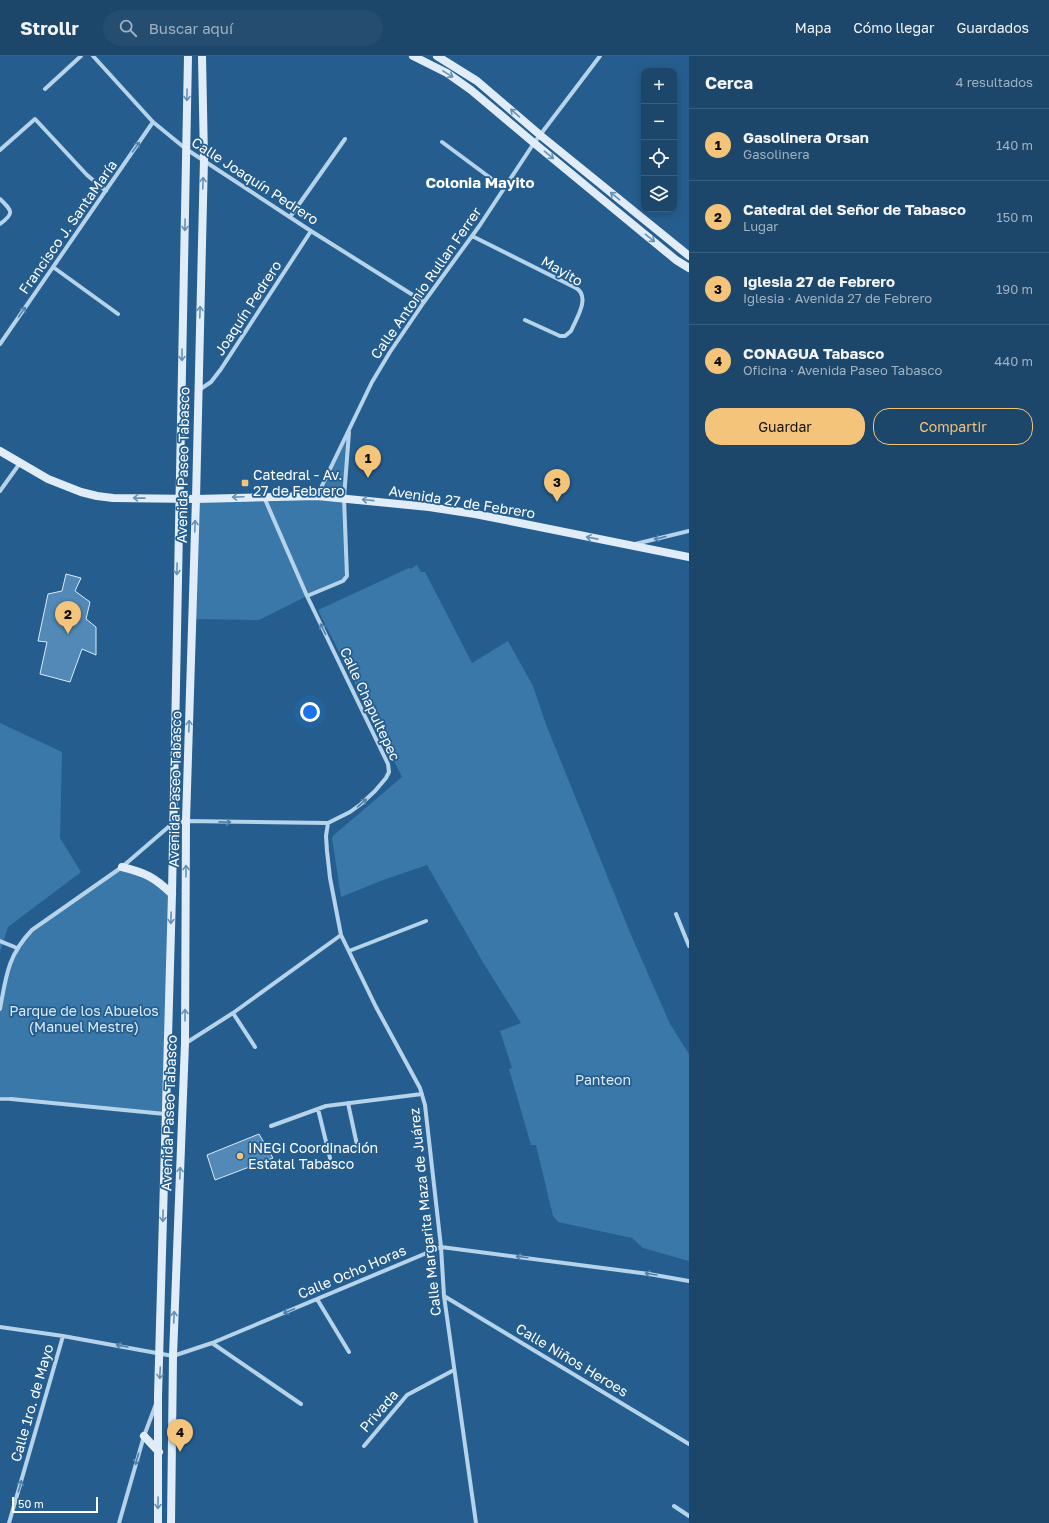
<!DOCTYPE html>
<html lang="es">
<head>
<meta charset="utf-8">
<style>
	body { margin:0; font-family:"Golos Text",sans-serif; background:#254d70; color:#f1f3f6 }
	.controls { position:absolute; right:12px; top:12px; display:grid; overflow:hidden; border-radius:8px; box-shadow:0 2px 10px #0003 }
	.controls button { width:36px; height:36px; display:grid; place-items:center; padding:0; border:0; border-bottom:1px solid #3a5e7e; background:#1c466a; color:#f1f3f6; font:20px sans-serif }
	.scale { position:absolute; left:12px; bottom:10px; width:86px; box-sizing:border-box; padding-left:4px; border:2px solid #fff; border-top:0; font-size:11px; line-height:14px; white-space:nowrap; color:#fff; -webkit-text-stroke:3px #255e8e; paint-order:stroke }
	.you { position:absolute; left:310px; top:656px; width:14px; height:14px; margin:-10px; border:3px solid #fff; border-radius:50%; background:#1a73e8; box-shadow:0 0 0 6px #1a73e833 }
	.badge { display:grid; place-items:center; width:26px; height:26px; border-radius:50%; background:#f4c47a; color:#111; font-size:13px; font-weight:700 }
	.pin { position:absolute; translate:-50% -33px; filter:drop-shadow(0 1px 2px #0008) }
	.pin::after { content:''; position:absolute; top:21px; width:14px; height:12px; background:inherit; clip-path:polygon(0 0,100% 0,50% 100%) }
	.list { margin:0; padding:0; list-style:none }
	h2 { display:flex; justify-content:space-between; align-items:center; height:52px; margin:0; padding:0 16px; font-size:17px }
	h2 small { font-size:13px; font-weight:400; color:#a0b1c1 }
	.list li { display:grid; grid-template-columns:26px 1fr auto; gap:12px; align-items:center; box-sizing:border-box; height:72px; padding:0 16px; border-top:1px solid #3a5e7e }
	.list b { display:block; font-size:15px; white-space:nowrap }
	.list p { margin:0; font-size:13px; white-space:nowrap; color:#a0b1c1 }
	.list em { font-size:13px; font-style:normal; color:#a0b1c1 }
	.actions { display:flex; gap:8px; padding:12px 16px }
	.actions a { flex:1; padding:9px 0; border:1px solid #f4c47a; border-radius:16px; text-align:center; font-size:14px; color:#f4c47a }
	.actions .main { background:#f4c47a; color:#111 }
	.icon { flex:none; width:22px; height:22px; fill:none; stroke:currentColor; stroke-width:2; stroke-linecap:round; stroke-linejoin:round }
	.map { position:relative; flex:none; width:689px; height:1467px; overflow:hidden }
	header { display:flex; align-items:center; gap:24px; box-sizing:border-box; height:56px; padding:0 20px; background:#1c466a; border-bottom:1px solid #3a5e7e }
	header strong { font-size:19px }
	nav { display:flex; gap:22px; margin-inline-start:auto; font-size:14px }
	.search { width:280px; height:36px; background:#254d70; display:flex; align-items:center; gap:10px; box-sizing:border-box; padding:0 14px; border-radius:22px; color:#a0b1c1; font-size:15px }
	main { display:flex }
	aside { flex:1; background:#1c466a }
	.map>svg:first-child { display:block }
	.green { fill:#3a78aa }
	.building { fill:#5289b6; stroke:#daebf8 }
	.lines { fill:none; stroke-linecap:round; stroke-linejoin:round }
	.pedestrian { stroke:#b5d3eb; stroke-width:3.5 }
	.minor { stroke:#b5d3eb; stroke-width:4 }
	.secondary { stroke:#e0edf9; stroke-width:8 }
	.oneway { stroke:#6690b3 }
	.oneway2 { stroke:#5081aa }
	.poi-dot { fill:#f4c47a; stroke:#255e8e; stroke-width:1.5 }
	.labels { text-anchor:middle; stroke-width:3.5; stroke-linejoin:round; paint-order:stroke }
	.street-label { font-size:14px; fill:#fff; stroke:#255e8e }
	.poi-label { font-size:14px; fill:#fff; stroke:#255e8e; text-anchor:start }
	.park-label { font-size:14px; fill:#daebf8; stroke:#255e8e }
	.neighbourhood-label { font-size:15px; font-weight:bold; fill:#fff; stroke:#255e8e }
</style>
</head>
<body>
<header>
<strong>Strollr</strong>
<div class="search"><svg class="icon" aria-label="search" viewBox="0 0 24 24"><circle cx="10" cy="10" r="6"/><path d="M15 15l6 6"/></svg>Buscar aquí</div>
<nav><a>Mapa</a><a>Cómo llegar</a><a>Guardados</a></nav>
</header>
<main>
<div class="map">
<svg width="689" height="1467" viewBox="0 0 689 1467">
	<rect width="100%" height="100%" fill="#255e8e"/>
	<path class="green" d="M349,376l-5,66 3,72 -4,11 -36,15 -48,24 -67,-1 4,-120 121,-3z
		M417,509l4,7h4l47,91 36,-22 25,45 14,41 84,208 39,89 19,30v207l-46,-13 -11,-10 -74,-16 -5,-6 -17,-71h-5l-22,-76 3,-1 -12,-37 21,-8 -37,-59 -57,-99 -44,15 -42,17 -9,-59 3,-4 67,-57 -84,-167 91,-42 2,1z
		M0,667l62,29 -2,86 21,34 -73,55 -8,25z
		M122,811l20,5 30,22 -7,220 -165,-15v-90l5,-30 19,-40z"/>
	<path class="building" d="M66,518l15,4 -6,13 15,11 -4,17 10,8v28l-14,-6 -12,33 -30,-8 7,-32 -9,-1 10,-47 14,-3z
		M259,1078l14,24 -58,22 -8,-25z"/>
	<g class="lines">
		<path class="pedestrian" d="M0,1043h11"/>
		<path class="minor" d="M93,0l60,66 33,27 125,82 113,71
			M45,33l36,-33
			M442,86l62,46
			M0,94l35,-31 52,56 19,16
			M0,143c12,12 15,14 0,25
			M290,161l55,-78
			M472,180l104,52c15,9 0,31 -5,43l-6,5h-5l-35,-16
			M53,211l65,47
			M0,288l153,-222
			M199,334l12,-8 10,-13 90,-138
			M0,435l20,-28
			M317,440l55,-114 18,-30 34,-50 56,-77 54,-82 66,-87
			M264,441l43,99
			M635,488l54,-13
			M328,767l-2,13 1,15 3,27 11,57 35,72 44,81 5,17 16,142 3,49 32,227
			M676,858l13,32
			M0,885l17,7
			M349,895l77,-30
			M0,953c6,-33 8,-54 32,-79l90,-63 51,-44 13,-2 142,2 22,-11 11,-8 14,-13 11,-13 3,-6 -1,-8 -81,-168 36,-15 4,-5 -3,-78 5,-66
			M233,957l22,34
			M186,987l47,-30 108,-78
			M11,1043l154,15
			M348,1047l9,42
			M318,1053l12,49
			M271,1070l55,-20 96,-12
			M444,1240l245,148
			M317,1243l32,53
			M0,1271l63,9 110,20 39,-13 229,-96 208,27 40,7
			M212,1287l89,61
			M364,1390l43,-51 47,-25
			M674,1450l15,10
			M9,1467l54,-187
			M119,1467l25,-87 12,-32"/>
		<path class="secondary" d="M413,0l34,17 24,17 63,53 142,117 13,8
			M437,0l40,25 63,54 149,121
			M0,395l48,28 33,13 16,4 16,2 83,1 121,-3 112,11 46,7 214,43
			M122,811c24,6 32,10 50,27
			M144,1380l15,16
			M158,1467v-127l14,-502 16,-838
			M171,1467l2,-167 12,-313 1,-222 10,-322 8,-340 -2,-103"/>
	</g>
	<defs><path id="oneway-shaft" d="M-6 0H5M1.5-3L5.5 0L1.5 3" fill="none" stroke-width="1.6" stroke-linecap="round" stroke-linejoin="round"/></defs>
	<g class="oneway">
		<use href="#oneway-shaft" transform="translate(448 18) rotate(31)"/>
		<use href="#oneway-shaft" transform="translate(187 39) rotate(91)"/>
		<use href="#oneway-shaft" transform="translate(515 57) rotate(-139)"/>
		<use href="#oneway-shaft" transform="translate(549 99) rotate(39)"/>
		<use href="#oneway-shaft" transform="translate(203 127) rotate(-88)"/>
		<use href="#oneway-shaft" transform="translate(615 140) rotate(-141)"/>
		<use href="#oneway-shaft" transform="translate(185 169) rotate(91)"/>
		<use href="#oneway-shaft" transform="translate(650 182) rotate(39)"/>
		<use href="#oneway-shaft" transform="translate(200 256) rotate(-88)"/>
		<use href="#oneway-shaft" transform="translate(182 299) rotate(91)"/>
		<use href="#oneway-shaft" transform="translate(238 441) rotate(178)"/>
		<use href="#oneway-shaft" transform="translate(139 442) rotate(-179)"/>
		<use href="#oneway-shaft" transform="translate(368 444) rotate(-174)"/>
		<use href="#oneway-shaft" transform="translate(195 470) rotate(-88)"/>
		<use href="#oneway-shaft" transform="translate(592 482) rotate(-169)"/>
		<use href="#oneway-shaft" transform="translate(177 513) rotate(91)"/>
		<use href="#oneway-shaft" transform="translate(189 670) rotate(-88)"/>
		<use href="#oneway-shaft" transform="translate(186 815) rotate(-90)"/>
		<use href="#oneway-shaft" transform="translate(171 862) rotate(92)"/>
		<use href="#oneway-shaft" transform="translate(185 959) rotate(-90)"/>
		<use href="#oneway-shaft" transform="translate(180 1117) rotate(-88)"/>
		<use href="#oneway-shaft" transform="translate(163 1160) rotate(91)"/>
		<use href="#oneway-shaft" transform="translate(174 1261) rotate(-88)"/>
		<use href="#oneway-shaft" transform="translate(160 1317) rotate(93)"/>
		<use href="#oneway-shaft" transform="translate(158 1447) rotate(91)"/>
	</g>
	<g class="oneway2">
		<use href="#oneway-shaft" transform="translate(136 91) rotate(-55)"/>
		<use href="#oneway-shaft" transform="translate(22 256) rotate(-55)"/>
		<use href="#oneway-shaft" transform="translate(660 482) rotate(166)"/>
		<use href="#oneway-shaft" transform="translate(323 573) rotate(-116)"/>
		<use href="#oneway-shaft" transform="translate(362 747) rotate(-41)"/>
		<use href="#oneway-shaft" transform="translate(225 766) rotate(1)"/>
		<use href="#oneway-shaft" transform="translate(522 1201) rotate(-173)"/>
		<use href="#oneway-shaft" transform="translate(651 1218) rotate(-171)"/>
		<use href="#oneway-shaft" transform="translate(289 1255) rotate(157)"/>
		<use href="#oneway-shaft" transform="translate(122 1290) rotate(-170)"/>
		<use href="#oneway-shaft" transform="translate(137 1403) rotate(106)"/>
		<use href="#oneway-shaft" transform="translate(20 1430) rotate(-74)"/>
	</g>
	<g class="poi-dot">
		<rect x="241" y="423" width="8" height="8" rx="2"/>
		<circle cx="240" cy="1100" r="4"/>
	</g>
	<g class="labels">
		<g class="street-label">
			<text transform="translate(255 125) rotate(33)" y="5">Calle Joaquín Pedrero</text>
			<text transform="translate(68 171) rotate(-55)" y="5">Francisco J. SantaMaría</text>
			<text transform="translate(562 215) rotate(30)" y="5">Mayito</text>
			<text transform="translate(426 227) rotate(-55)" y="5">Calle Antonio Rullan Ferrer</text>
			<text transform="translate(248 252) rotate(-57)" y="5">Joaquín Pedrero</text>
			<text transform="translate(183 409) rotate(-89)" y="5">Avenida Paseo Tabasco</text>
			<text transform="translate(462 446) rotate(9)" y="5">Avenida 27 de Febrero</text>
			<text transform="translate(370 648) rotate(65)" y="5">Calle Chapultepec</text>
			<text transform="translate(175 733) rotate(-89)" y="5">Avenida Paseo Tabasco</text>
			<text transform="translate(169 1057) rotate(-88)" y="5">Avenida Paseo Tabasco</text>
			<text transform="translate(425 1156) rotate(-96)" y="5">Calle Margarita Maza de Juárez</text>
			<text transform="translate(352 1216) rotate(-23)" y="5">Calle Ocho Horas</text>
			<text transform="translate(572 1304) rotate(31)" y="5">Calle Niños Heroes</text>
			<text transform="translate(32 1347) rotate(-74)" y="5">Calle 1ro. de Mayo</text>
			<text transform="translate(379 1355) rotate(-49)" y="5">Privada</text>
		</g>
		<g class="poi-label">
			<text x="253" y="424">Catedral - Av.<tspan x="253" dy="16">27 de Febrero</tspan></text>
			<text x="248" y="1097">INEGI Coordinación<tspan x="248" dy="16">Estatal Tabasco</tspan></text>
		</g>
		<g class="park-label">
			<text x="84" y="960">Parque de los Abuelos<tspan x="84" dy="16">(Manuel Mestre)</tspan></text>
			<text x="603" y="1029">Panteon</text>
		</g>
		<g class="neighbourhood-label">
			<text x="480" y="132">Colonia Mayito</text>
		</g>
	</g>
</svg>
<div class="controls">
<button>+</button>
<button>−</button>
<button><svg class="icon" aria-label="locate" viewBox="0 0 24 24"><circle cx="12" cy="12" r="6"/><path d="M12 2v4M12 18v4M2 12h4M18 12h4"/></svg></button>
<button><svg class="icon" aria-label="layers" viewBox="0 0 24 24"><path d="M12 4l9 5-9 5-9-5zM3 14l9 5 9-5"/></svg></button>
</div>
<div class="scale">50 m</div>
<div class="you"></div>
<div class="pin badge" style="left:368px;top:422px">1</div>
<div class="pin badge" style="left:68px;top:578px">2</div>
<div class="pin badge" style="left:557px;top:446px">3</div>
<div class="pin badge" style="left:180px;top:1396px">4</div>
</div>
<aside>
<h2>Cerca<small>4 resultados</small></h2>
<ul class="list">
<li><span class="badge">1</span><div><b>Gasolinera Orsan</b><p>Gasolinera</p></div><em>140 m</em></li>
<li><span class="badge">2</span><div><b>Catedral del Señor de Tabasco</b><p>Lugar</p></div><em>150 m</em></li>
<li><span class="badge">3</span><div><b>Iglesia 27 de Febrero</b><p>Iglesia · Avenida 27 de Febrero</p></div><em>190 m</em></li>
<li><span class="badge">4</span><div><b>CONAGUA Tabasco</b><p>Oficina · Avenida Paseo Tabasco</p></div><em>440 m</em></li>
</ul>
<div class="actions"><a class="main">Guardar</a><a>Compartir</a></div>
</aside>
</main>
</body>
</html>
